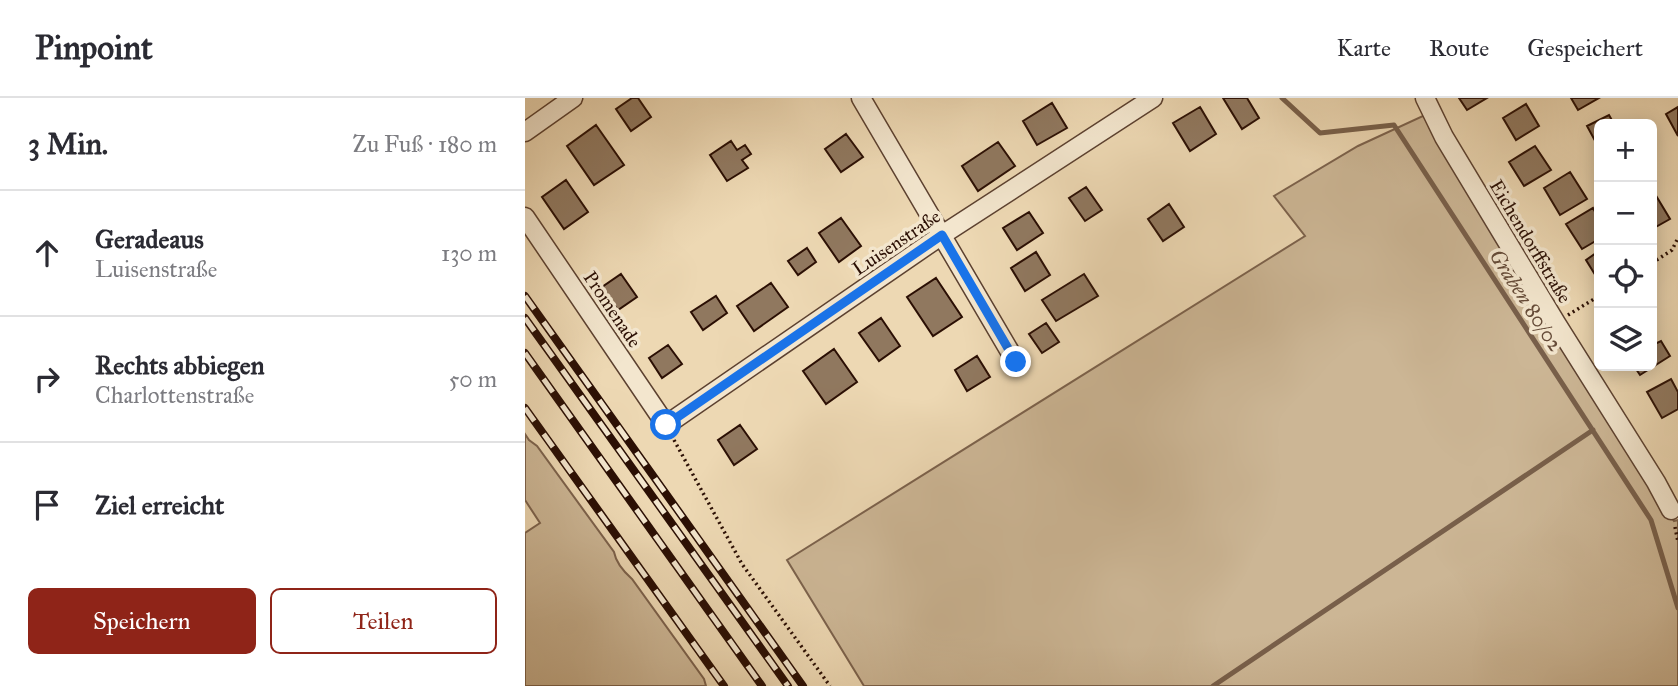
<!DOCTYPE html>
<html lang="de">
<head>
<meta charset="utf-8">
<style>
	body { margin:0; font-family:"IM FELL Great Primer",serif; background:#f2f2f3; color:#2b2b33 }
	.controls { position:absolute; right:21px; top:21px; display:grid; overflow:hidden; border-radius:10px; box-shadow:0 4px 18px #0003 }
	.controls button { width:63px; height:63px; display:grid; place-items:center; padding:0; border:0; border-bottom:2px solid #e1e1e2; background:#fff; color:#2b2b33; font:35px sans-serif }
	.stop { position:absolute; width:21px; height:21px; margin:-16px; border:5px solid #1a73e8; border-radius:50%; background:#fff }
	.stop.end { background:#1a73e8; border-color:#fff; box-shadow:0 2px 7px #0008 }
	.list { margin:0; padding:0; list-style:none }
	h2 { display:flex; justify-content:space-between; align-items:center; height:91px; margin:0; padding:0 28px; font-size:30px }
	h2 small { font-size:23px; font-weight:400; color:#7c7c81 }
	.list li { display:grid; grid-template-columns:46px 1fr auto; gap:21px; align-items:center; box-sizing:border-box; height:126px; padding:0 28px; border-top:2px solid #e1e1e2 }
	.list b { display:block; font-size:26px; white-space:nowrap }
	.list p { margin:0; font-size:23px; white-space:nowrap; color:#7c7c81 }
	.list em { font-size:23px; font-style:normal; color:#7c7c81 }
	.actions { display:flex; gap:14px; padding:21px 28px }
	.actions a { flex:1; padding:16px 0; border:2px solid #8f2418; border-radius:10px; text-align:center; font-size:24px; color:#8f2418 }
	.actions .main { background:#8f2418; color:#fff }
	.icon { flex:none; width:38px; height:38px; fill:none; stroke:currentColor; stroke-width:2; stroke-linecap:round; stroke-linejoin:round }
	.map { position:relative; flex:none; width:1153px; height:588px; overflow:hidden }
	header { display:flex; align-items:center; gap:42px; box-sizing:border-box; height:98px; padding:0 35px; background:#fff; border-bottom:2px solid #e1e1e2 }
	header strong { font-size:33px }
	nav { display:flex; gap:38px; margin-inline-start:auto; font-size:24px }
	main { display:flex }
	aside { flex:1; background:#fff }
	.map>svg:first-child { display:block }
	.green { fill:#ccb695; stroke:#7c624c; stroke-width:2 }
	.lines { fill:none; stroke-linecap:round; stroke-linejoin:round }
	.stream { stroke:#785f4a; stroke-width:5 }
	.building { fill:#90785f; stroke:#2b0f04; stroke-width:2 }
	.street-casing { stroke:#5c4130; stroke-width:21 }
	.path { stroke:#2b0f04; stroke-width:3.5; stroke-dasharray:2 3.5; stroke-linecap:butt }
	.street { stroke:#f3e6ce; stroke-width:18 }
	.rail-casing { stroke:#2b0f04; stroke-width:8 }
	.rail { stroke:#f3e6ce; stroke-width:5; stroke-dasharray:16; stroke-linecap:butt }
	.route { stroke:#1a73e8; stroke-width:9 }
	.labels { text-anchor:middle; stroke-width:7; stroke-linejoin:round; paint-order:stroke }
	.street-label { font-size:19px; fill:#2b0f04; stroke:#f3e6ce }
	.water-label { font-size:21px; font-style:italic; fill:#654b38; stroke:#f3e6ce }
</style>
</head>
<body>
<header>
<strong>Pinpoint</strong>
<nav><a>Karte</a><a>Route</a><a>Gespeichert</a></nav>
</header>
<main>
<aside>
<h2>3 Min.<small>Zu Fuß · 180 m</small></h2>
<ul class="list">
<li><svg class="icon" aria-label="ahead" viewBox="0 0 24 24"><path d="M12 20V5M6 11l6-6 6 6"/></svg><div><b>Geradeaus</b><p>Luisenstraße</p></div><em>130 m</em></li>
<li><svg class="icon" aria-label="right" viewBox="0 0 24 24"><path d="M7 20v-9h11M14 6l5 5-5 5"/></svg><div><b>Rechts abbiegen</b><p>Charlottenstraße</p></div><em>50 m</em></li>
<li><svg class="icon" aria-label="arrive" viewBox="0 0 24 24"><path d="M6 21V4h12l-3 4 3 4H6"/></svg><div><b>Ziel erreicht</b></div></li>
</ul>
<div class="actions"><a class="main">Speichern</a><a>Teilen</a></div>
</aside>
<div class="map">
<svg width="1153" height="588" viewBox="0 0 1153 588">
	<rect width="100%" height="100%" fill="#edd8b3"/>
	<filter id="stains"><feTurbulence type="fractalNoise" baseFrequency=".00286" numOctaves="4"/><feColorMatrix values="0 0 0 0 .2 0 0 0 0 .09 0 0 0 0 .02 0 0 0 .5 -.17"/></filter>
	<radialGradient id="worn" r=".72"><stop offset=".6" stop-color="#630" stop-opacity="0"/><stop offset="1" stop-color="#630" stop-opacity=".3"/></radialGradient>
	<path class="green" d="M900,17l149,251 100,155 4,-1v166h-814l-77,-126 518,-324 -31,-40 84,-50z
		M0,336l4,6 8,6 77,106c2,11 9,19 18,27l72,100 2,7h-181v-153l15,-10 -15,-23z"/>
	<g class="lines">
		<path class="stream" d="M757,0l38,35 74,-8 257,395 27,88
			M688,588l380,-256"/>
	</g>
	<path class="building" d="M107,0h6l13,19 -20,14 -15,-22z
		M698,0h24l12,20 -17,11z
		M934,0h28l-20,12z
		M1046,0h28l-21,12z
		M527,5l15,25 -30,17 -14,-24z
		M1001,6l13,22 -23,14 -13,-22z
		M675,9l16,27 -26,17 -17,-28z
		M1153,9v29l-12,-22z
		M1084,17l5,9h-15v24l-12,-22z
		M71,27l28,40 -30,20 -27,-39z
		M321,36l17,23 -22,15 -16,-23z
		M206,43l6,9 8,-5 6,9 -9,6 6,8 -21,13 -17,-26z
		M473,44l17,24 -37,25 -16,-25z
		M1010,48l16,24 -27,16 -15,-24z
		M1045,74l17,27 -27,16 -16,-27z
		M41,82l22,32 -24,17 -22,-32z
		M561,89l16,23 -17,11 -16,-23z
		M1130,96l15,25 -18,10v-34z
		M644,106l15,23 -21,14 -15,-22z
		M1068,110l6,11v20l-17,10 -16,-25z
		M504,114l14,21 -26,17 -14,-22z
		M316,120l20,28 -22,16 -20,-29z
		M282,150l9,14 -18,13 -10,-14z
		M1074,153v30l-13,-21z
		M511,154l14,23 -25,16 -14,-23z
		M96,176l16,23 -19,13 -16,-23z
		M559,176l14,22 -42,25 -14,-21z
		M411,180l26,39 -29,19 -26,-39z
		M246,185l17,24 -34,24 -17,-25z
		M191,198l11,17 -24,17 -12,-18z
		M356,220l19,28 -21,15 -20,-28z
		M521,225l13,19 -17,11 -13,-19z
		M1127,241l3,5 6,-3 9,15 -30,19 -6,-9h18z
		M143,247l14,19 -20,14 -13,-20z
		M309,251l23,33 -31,22 -23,-33z
		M452,258l13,21 -23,14 -12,-21z
		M1146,281l7,13v17l-16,9 -15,-26z
		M215,327l17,24 -23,16 -16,-25z"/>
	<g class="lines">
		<defs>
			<path id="street" d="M336,0l155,264
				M900,0l19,39 112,186 100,159 15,28
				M0,34l48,-34
				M0,119l141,208 276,-190 211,-137"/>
		</defs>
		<use href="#street" class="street-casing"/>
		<path class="path" d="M1127,165l20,-13 6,-12
			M1043,217l31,-19
			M149,342l68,124 88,122
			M1150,429l3,15"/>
		<use href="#street" class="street"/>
		<defs>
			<path id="rail" d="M0,198l278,390
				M0,220l263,368
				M0,255l237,333
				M0,310l199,278"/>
		</defs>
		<use href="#rail" class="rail-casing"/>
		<use href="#rail" class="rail"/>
	</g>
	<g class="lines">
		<path class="route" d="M141,327l276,-190 74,127"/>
	</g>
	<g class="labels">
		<g class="street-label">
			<text transform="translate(1006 143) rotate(59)" y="7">Eichendorffstraße</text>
			<text transform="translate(371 144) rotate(-34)" y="7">Luisenstraße</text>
			<text transform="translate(88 211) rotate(56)" y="7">Promenade</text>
		</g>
		<g class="water-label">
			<text transform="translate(1001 202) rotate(57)" y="7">Graben 80/02</text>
		</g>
	</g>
	<rect width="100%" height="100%" filter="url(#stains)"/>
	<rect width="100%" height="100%" fill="url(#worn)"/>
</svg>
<div class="controls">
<button>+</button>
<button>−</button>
<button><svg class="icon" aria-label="locate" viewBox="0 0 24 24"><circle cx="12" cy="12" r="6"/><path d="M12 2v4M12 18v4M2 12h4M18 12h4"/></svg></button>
<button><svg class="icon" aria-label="layers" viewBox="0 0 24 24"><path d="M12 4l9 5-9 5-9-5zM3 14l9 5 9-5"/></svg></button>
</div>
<div class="stop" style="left:141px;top:327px"></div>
<div class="stop end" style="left:491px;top:264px"></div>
</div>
</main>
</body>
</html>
